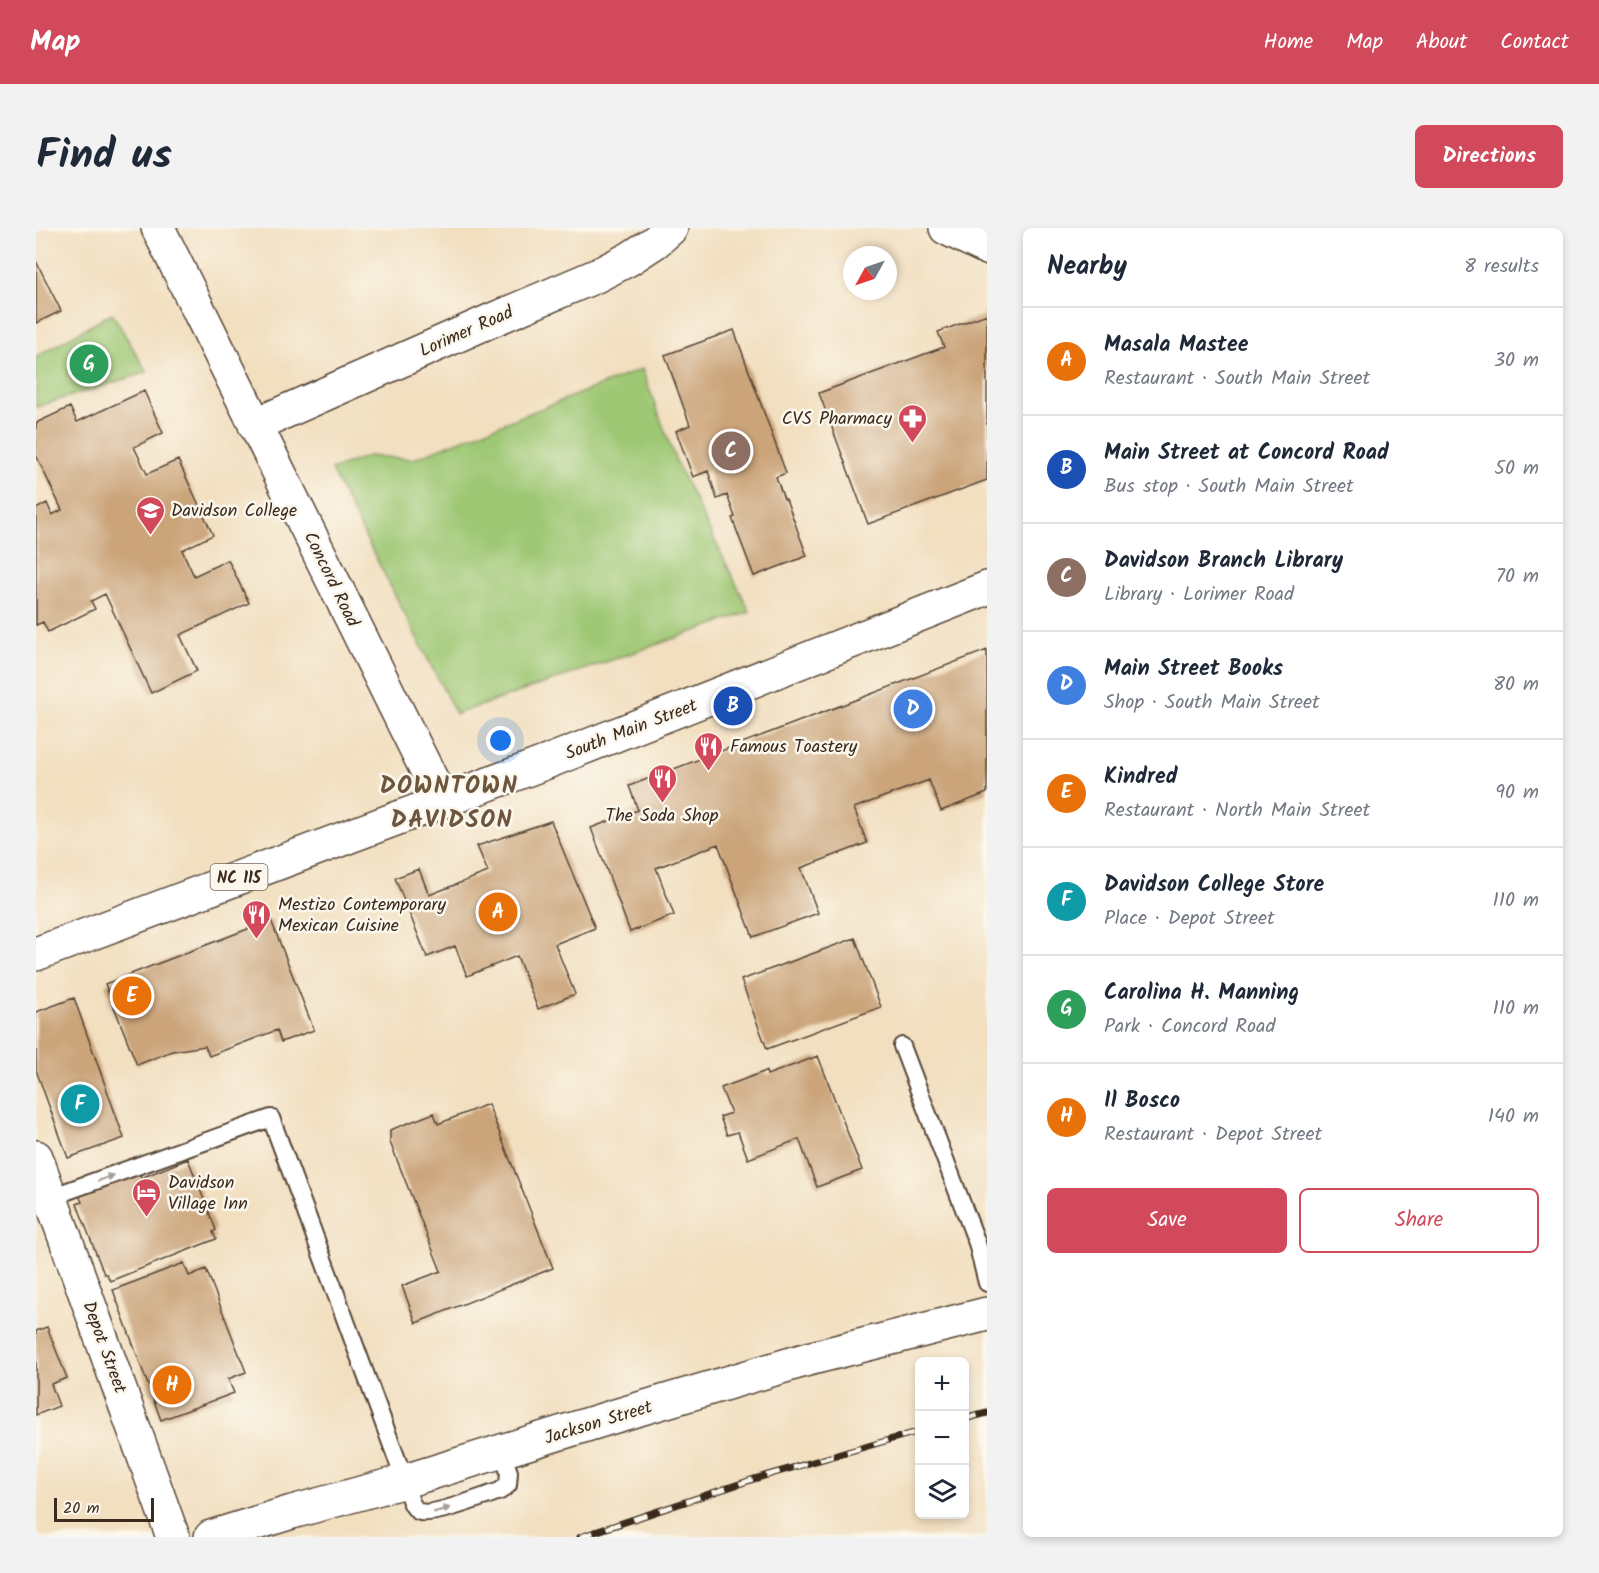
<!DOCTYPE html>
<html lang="en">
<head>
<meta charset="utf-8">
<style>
	body { margin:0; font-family:Kalam,sans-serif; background:#f2f2f3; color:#1f2937 }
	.controls { position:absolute; right:18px; bottom:18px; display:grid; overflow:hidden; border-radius:9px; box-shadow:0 3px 9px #0003 }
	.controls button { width:54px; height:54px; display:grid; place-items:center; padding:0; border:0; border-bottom:2px solid #e0e1e3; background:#fff; color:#1f2937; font:30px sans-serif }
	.compass { position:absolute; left:807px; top:18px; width:54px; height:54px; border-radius:50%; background:#fff; box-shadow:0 3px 9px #0003; rotate:230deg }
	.scale { position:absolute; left:18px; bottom:15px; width:100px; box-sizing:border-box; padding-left:6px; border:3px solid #3b2a1e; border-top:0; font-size:16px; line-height:21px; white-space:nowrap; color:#3b2a1e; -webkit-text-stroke:4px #fbf7ec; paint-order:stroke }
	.you { position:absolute; left:465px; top:513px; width:21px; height:21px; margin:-15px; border:4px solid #fff; border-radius:50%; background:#1a73e8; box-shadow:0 0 0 9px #1a73e833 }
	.badge { display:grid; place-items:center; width:39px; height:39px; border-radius:50%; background:#d1495b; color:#fff; font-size:20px; font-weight:700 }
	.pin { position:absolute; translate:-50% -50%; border:3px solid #fff; box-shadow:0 2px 6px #0006 }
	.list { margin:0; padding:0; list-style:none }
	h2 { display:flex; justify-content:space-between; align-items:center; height:78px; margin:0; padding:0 24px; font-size:26px }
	h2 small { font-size:20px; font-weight:400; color:#747a83 }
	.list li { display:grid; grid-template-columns:39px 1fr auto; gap:18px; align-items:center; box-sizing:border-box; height:108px; padding:0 24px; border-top:2px solid #e0e1e3 }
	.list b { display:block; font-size:22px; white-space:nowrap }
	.list p { margin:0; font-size:20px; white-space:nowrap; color:#747a83 }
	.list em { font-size:20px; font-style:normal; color:#747a83 }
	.actions { display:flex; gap:12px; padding:18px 24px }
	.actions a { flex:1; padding:14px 0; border:2px solid #d1495b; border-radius:9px; text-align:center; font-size:21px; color:#d1495b }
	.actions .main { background:#d1495b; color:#fff }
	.icon { flex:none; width:33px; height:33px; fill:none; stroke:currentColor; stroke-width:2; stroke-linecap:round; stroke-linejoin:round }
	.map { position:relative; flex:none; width:951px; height:1309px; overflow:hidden; border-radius:9px }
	header { display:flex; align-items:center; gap:36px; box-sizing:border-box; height:84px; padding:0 30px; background:#d1495b; color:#fff }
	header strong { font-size:28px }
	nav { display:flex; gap:33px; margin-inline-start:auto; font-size:21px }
	.intro { display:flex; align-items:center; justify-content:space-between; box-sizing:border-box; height:144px; padding:0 36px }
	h1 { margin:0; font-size:42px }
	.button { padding:15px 27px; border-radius:9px; background:#d1495b; color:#fff; font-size:21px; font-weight:700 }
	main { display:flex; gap:36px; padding:0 36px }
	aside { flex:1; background:#fff; border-radius:9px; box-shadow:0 3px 9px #0003 }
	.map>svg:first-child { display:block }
	.green { fill:#9ec773; stroke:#6c7848; stroke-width:1.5 }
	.building { fill:#cba47a }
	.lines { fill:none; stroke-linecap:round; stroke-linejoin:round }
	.lane-casing { stroke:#564536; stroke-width:20 }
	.street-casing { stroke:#564536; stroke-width:36 }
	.secondary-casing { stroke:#564536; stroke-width:36 }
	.primary-casing { stroke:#564536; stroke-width:36 }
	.lane { stroke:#fff; stroke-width:16 }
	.street { stroke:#fff; stroke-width:33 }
	.secondary { stroke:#fff; stroke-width:33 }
	.primary { stroke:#fff; stroke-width:33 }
	.rail-casing { stroke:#3b2a1e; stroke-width:7 }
	.rail { stroke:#fbf7ec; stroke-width:4.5; stroke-dasharray:14; stroke-linecap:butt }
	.oneway { fill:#a79f9a }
	.labels { text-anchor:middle; stroke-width:5; stroke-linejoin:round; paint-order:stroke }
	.shield { fill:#fbf7ec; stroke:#75685c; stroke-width:1.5 }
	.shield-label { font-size:16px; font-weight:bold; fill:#3b2a1e }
	.street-label { font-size:18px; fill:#3b2a1e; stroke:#fbf7ec }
	.poi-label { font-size:18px; fill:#3b2a1e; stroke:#fbf7ec; text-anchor:start }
	.district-label { font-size:24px; font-weight:bold; letter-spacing:1.5px; fill:#6d553e; stroke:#fbf7ec }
</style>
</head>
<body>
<header>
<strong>Map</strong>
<nav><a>Home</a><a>Map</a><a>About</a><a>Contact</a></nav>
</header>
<div class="intro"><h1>Find us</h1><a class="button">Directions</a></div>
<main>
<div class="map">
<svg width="951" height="1309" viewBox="0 0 951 1309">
	<rect width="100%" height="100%" fill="#fbf7ec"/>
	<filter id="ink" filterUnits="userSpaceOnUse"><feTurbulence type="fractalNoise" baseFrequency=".0167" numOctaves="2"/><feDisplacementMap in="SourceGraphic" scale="12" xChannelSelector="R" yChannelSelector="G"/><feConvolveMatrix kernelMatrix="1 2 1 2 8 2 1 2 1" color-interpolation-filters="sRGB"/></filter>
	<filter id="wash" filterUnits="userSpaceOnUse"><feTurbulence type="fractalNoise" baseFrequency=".008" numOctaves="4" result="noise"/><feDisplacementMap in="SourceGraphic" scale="24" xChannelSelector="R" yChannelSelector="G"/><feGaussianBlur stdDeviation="1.35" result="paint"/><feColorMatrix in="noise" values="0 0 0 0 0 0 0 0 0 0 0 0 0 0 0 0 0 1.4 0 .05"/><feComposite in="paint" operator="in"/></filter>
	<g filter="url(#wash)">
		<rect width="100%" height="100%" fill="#f2dfc0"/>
		<path class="green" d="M76,85l35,59 -111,35v-50z
			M606,141l35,95 73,148 -294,102 -125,-244 37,-14 45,3z"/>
		<g id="blocks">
			<path class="building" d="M0,33l25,50 -25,12z
				M951,86v166l-119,44 -49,-131 125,-46 -6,-15z
				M698,102l52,143 -10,4 8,22h2l21,57 -53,20 -22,-58 3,-1 -8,-22 -10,4 -9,-28 -15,6 -17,-46 14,-6 -25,-70z
				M108,163l19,42 -29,14 13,27 31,-14 35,75 -31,15 12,26 34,-16 21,43 -69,32 17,36 -46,22 -46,-99 -14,7 4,8 -47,23 -5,-10 -7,3v-116l11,-6 5,12 10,-5 -26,-55v-32l34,-16 7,15z
				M951,422v143l-46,18 -12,-31 -75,28 13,35 -66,25 17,45 -65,24 -35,-93 -62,24 18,47 -44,17 -39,-104 47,-18 -9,-24z
				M515,593l44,107 -40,16 20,50 -37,15 -21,-53 -50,20 -12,-30 -28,11 -32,-79 24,-9 10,26 59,-23 -11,-26z
				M235,692l43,110 -33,12 -4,-12 -68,26 -4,-10 -33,5 -35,14 -32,-81z
				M819,710l26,69 -114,42 -26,-69z
				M38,770l50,140 -56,20 -32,-88v-58z
				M782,828l44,114 -45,17 -18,-48 -51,20 -10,-27 -11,3 -7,-18 11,-4 -10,-25 45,-17 1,4z
				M452,876l65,164 -137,55 -14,-37 39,-15 -51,-129v-12l44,-17 4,11z
				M152,931l28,71 -3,2 3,7 -106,42 -3,-7h-3l-27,-70 5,-2 -3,-7 60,-24 2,7z
				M148,1035l5,13 17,-7 40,103 -18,7 6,14 -73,27 -48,-130z
				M11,1099l20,51 -16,6 8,22 -23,9v-84z"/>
		</g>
	</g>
	<g filter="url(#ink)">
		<use href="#blocks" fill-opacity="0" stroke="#564536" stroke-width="1.5"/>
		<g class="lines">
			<defs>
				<path id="lane" d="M866,818l75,197 10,40
					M15,969l220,-79 134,363c3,9 4,24 13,30 12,7 66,-15 82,-20l8,-6 1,-13 -8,-21"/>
				<path id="street" d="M910,0l41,20
					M219,197l237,-105 104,-44 33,-17 26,-17 16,-14
					M0,929l137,380
					M175,1309l81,-25 113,-31 207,-64 196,-58 179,-45"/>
				<path id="secondary" d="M122,0l284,573"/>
				<path id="primary" d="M0,726l511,-192 440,-174"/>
			</defs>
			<use href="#lane" class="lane-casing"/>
			<use href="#street" class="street-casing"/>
			<use href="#secondary" class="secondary-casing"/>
			<use href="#primary" class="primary-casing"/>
			<use href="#lane" class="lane"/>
			<use href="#street" class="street"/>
			<use href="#secondary" class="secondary"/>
			<use href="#primary" class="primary"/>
			<defs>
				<path id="rail" d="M928,1191l23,-6
					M544,1309l174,-58 166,-48"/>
			</defs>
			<use href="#rail" class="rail-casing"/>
			<use href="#rail" class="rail"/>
		</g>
		<defs><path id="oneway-solid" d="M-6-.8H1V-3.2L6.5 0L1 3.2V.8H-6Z" transform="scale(1.5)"/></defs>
		<g class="oneway">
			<use href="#oneway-solid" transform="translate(70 950) rotate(-20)"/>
			<use href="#oneway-solid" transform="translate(406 1282) rotate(-16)"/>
		</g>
	</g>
	<defs>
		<symbol id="pharmacy-pin" viewBox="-11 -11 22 30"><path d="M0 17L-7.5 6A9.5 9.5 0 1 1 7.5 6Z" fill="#d1495b" stroke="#fbf7ec"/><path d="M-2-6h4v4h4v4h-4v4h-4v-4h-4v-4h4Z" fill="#fff"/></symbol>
		<symbol id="university-pin" viewBox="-11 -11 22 30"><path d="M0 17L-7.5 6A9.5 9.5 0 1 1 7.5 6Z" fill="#d1495b" stroke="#fbf7ec"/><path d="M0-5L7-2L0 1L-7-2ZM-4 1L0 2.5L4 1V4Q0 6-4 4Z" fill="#fff"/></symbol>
		<symbol id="restaurant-pin" viewBox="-11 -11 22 30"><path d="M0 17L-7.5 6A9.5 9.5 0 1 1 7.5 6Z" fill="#d1495b" stroke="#fbf7ec"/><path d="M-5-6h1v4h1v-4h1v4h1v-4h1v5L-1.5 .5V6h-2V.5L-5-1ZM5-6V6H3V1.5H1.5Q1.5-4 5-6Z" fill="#fff"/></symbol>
		<symbol id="hotel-pin" viewBox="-11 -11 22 30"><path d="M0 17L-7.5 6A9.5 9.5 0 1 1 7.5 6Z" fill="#d1495b" stroke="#fbf7ec"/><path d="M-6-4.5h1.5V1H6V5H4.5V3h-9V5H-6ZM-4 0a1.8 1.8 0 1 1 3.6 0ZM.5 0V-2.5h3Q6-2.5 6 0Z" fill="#fff"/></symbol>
	</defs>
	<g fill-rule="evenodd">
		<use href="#pharmacy-pin" x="860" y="174" width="33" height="45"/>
		<use href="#university-pin" x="98" y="266" width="33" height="45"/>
		<use href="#restaurant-pin" x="656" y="502" width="33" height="45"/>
		<use href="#restaurant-pin" x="610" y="534" width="33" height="45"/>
		<use href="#restaurant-pin" x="204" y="670" width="33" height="45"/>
		<use href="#hotel-pin" x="94" y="948" width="33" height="45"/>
	</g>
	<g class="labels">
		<rect class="shield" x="174.5" y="636" width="57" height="26" rx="4.5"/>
		<g class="shield-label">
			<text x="203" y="655">NC 115</text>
		</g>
		<g class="street-label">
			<text transform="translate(430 103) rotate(-24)" y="6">Lorimer Road</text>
			<text transform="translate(296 351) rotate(64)" y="6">Concord Road</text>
			<text transform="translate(595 501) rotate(-21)" y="6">South Main Street</text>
			<text transform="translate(69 1119) rotate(70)" y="6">Depot Street</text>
			<text transform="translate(562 1194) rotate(-17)" y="6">Jackson Street</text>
		</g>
		<g class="poi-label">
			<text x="856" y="196" text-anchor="end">CVS Pharmacy</text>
			<text x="135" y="288">Davidson College</text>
			<text x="694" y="524">Famous Toastery</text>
			<text x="626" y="593" text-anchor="middle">The Soda Shop</text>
			<text x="242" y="682">Mestizo Contemporary<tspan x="242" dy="21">Mexican Cuisine</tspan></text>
			<text x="132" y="960">Davidson<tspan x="132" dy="21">Village Inn</tspan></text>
		</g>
		<g class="district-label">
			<text x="413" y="565">DOWNTOWN</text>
			<text x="416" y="599">DAVIDSON</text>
		</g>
	</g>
</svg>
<div class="controls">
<button>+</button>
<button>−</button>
<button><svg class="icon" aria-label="layers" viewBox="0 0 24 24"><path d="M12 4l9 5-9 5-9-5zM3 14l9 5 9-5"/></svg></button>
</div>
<svg class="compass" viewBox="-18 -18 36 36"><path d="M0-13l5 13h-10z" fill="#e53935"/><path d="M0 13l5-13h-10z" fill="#747a83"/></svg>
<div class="scale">20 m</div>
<div class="you"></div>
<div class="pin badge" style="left:462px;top:684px;background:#e8710a">A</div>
<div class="pin badge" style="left:697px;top:478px;background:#1a4fb4">B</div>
<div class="pin badge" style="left:695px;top:223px;background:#8d6e63">C</div>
<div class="pin badge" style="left:877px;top:481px;background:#3f7fe0">D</div>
<div class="pin badge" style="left:96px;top:768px;background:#e8710a">E</div>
<div class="pin badge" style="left:44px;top:876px;background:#0f9aa8">F</div>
<div class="pin badge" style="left:53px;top:136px;background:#2e9e5b">G</div>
<div class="pin badge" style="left:136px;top:1157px;background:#e8710a">H</div>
</div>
<aside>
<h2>Nearby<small>8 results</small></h2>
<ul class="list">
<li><span class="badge" style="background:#e8710a">A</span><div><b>Masala Mastee</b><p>Restaurant · South Main Street</p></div><em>30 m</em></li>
<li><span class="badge" style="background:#1a4fb4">B</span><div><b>Main Street at Concord Road</b><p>Bus stop · South Main Street</p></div><em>50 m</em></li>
<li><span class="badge" style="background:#8d6e63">C</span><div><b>Davidson Branch Library</b><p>Library · Lorimer Road</p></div><em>70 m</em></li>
<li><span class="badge" style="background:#3f7fe0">D</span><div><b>Main Street Books</b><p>Shop · South Main Street</p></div><em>80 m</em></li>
<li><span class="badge" style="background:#e8710a">E</span><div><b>Kindred</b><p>Restaurant · North Main Street</p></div><em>90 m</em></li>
<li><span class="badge" style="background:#0f9aa8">F</span><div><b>Davidson College Store</b><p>Place · Depot Street</p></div><em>110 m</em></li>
<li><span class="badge" style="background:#2e9e5b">G</span><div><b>Carolina H. Manning</b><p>Park · Concord Road</p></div><em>110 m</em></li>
<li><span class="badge" style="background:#e8710a">H</span><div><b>Il Bosco</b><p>Restaurant · Depot Street</p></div><em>140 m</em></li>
</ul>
<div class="actions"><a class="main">Save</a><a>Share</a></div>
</aside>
</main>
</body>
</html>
